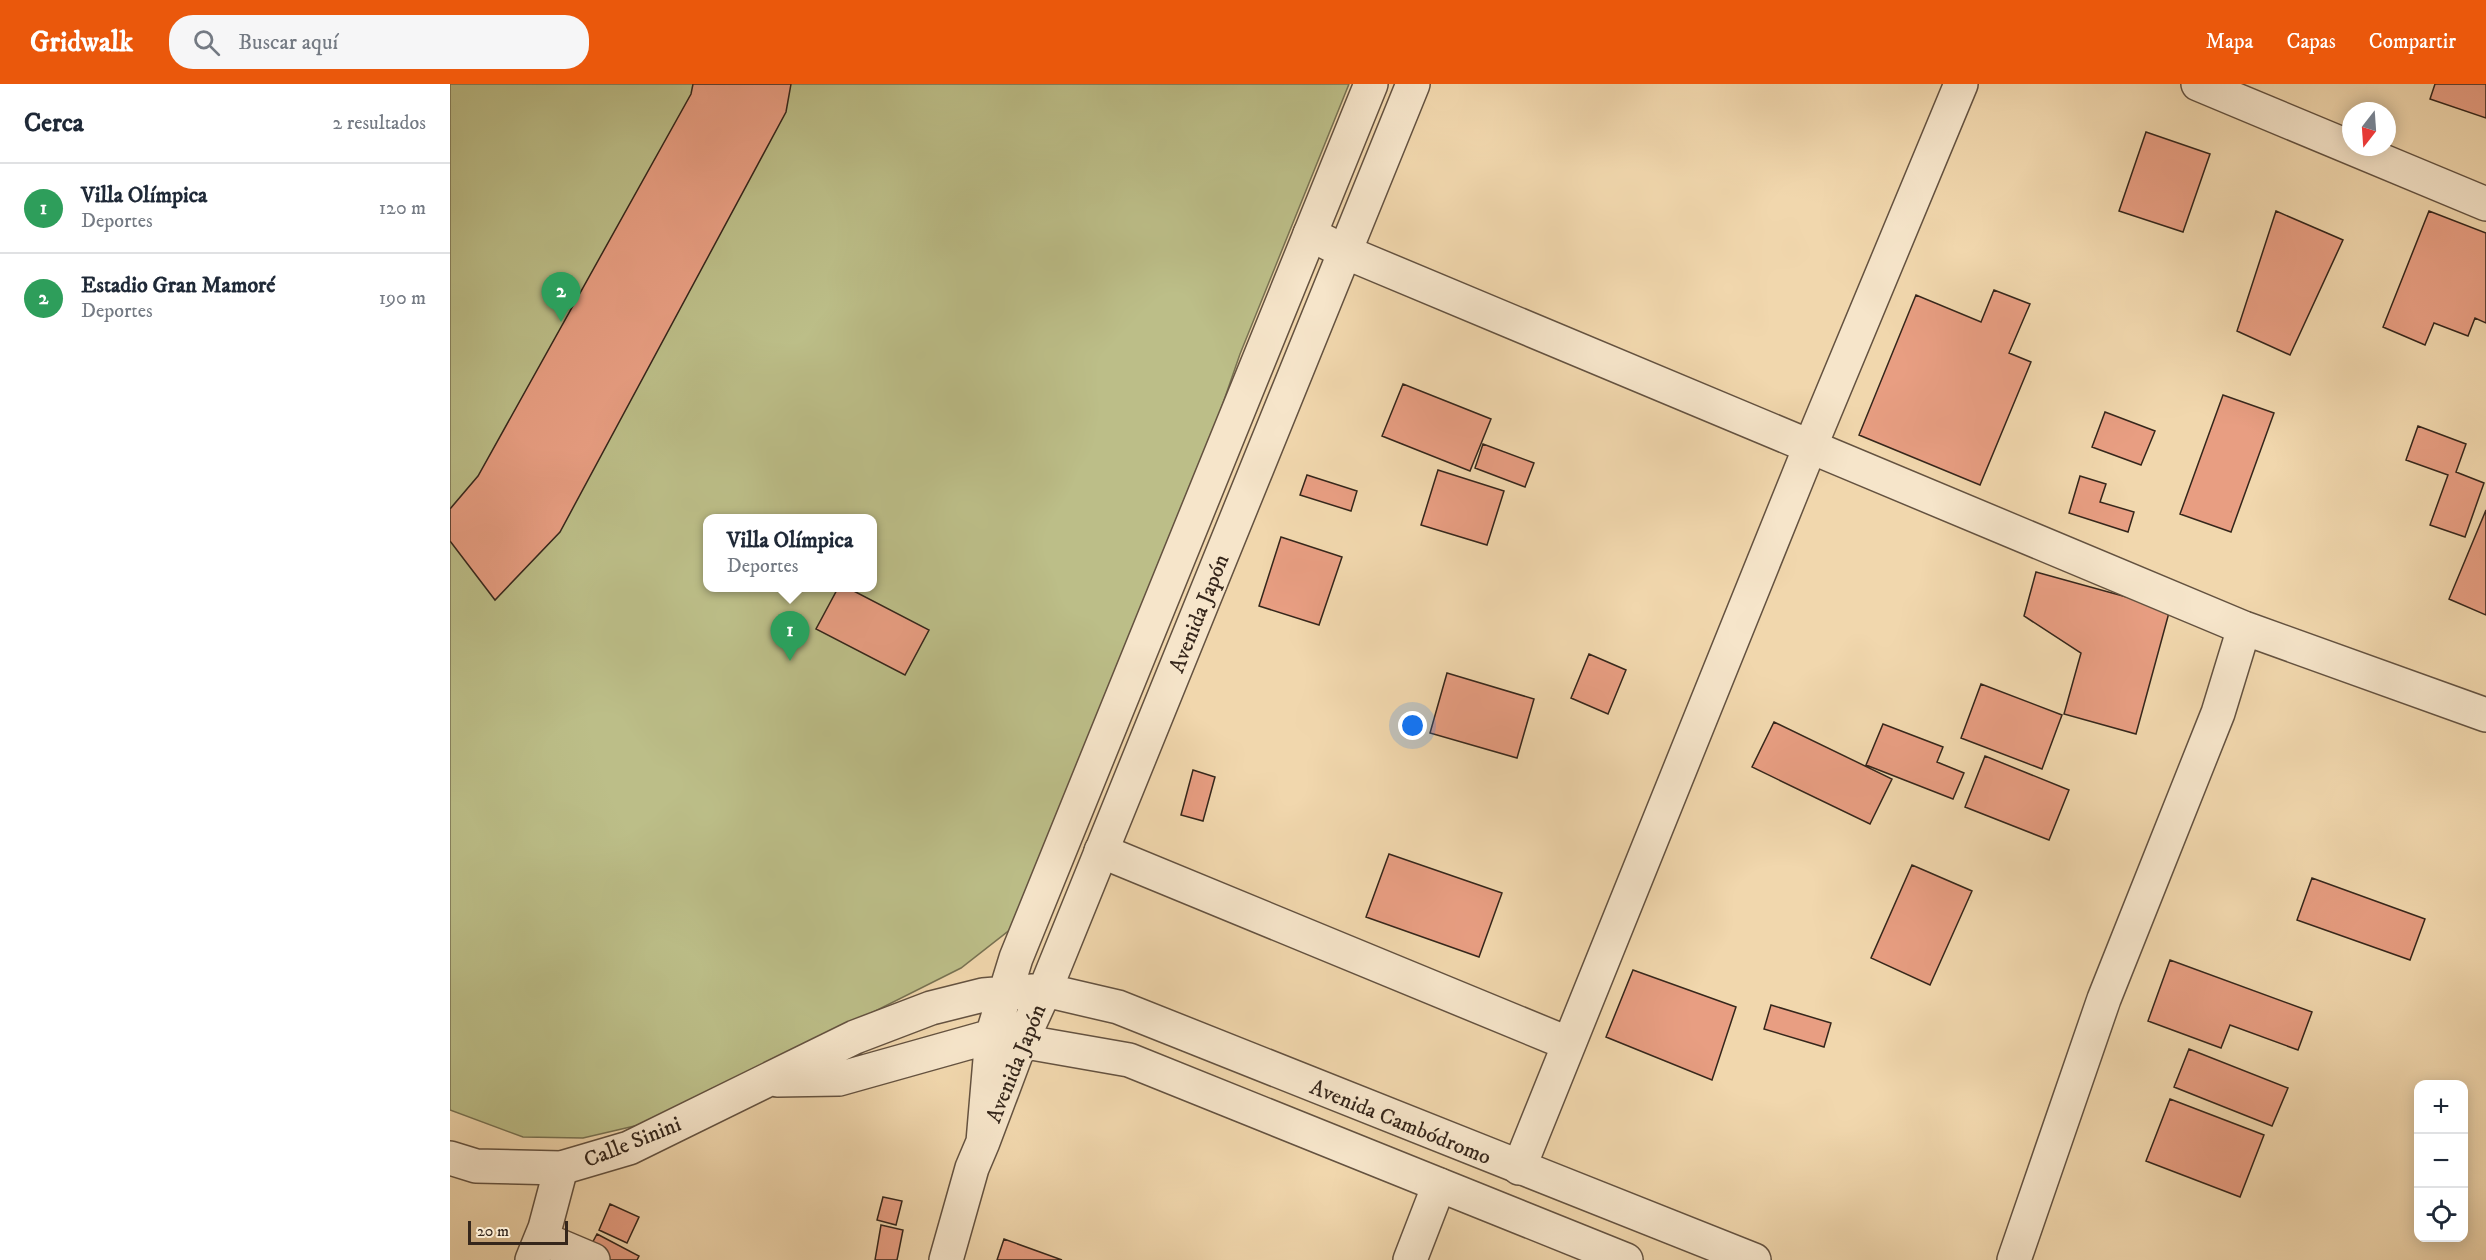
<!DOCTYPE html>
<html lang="es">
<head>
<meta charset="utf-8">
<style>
	body { margin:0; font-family:"IM FELL DW Pica",serif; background:#f6f6f7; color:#1f2937 }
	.controls { position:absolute; right:18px; bottom:18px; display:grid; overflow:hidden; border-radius:12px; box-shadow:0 3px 15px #0003 }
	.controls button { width:54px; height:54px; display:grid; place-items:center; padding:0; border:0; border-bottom:2px solid #e0e1e3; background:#fff; color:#1f2937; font:30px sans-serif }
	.compass { position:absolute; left:1892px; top:18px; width:54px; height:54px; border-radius:50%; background:#fff; box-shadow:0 3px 15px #0003; rotate:197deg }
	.scale { position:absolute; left:18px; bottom:15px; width:100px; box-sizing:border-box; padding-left:6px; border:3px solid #35261b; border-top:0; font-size:16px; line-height:21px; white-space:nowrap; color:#35261b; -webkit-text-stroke:4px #f6e5ca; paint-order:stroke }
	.you { position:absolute; left:963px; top:642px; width:21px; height:21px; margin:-15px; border:4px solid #fff; border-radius:50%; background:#1a73e8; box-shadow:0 0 0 9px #1a73e833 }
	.badge { display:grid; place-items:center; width:39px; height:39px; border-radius:50%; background:#ea580c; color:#fff; font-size:20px; font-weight:700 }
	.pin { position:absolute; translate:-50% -50px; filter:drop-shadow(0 2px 3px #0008) }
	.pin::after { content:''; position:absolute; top:32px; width:21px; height:18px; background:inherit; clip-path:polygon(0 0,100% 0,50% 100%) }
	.popup { position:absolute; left:253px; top:430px; width:174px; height:78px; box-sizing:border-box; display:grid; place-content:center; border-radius:12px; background:#fff; filter:drop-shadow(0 2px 4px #0005); font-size:20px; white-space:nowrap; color:#747a83 }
	.popup b { font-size:22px; color:#1f2937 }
	.popup::after { content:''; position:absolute; left:50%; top:100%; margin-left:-12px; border:12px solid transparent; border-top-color:#fff }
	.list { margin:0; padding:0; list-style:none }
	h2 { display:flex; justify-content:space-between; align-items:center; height:78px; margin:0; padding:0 24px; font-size:26px }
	h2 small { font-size:20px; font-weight:400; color:#747a83 }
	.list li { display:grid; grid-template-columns:39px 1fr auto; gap:18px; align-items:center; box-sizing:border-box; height:90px; padding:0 24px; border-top:2px solid #e0e1e3 }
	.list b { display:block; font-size:22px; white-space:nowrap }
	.list p { margin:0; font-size:20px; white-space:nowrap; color:#747a83 }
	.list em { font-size:20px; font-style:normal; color:#747a83 }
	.icon { flex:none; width:33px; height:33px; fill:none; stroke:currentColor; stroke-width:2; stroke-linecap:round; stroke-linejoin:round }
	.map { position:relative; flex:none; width:2036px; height:1176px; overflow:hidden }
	header { display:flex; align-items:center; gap:36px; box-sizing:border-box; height:84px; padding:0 30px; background:#ea580c; color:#fff }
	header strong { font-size:28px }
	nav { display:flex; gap:33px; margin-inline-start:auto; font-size:21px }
	.search { width:420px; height:54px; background:#f6f6f7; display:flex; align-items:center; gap:15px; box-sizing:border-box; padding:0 21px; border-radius:24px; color:#747a83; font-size:22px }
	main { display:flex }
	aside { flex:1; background:#fff }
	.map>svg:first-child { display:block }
	.green { fill:#bcbe88; stroke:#787252; stroke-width:1.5; fill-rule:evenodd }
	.building { fill:#e89e82; stroke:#35261b; stroke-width:1.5 }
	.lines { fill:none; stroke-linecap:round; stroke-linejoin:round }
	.minor-casing { stroke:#645240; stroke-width:36 }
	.tertiary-casing { stroke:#645240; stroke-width:36 }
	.minor { stroke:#f6e5ca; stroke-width:33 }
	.tertiary { stroke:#f6e5ca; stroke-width:33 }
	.labels { text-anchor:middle; stroke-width:4.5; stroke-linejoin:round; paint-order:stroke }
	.street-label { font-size:22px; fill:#35261b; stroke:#f6e5ca }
</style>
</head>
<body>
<header>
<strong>Gridwalk</strong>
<div class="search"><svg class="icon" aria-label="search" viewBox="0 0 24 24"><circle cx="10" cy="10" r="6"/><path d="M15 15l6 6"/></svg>Buscar aquí</div>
<nav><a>Mapa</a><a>Capas</a><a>Compartir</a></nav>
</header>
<main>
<aside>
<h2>Cerca<small>2 resultados</small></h2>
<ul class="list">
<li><span class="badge" style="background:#2e9e5b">1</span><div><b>Villa Olímpica</b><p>Deportes</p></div><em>120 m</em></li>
<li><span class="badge" style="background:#2e9e5b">2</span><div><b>Estadio Gran Mamoré</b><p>Deportes</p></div><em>190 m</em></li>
</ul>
</aside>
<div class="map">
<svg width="2036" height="1176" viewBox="0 0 2036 1176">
	<rect width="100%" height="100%" fill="#f1d7ad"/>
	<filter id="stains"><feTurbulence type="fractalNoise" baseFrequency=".00333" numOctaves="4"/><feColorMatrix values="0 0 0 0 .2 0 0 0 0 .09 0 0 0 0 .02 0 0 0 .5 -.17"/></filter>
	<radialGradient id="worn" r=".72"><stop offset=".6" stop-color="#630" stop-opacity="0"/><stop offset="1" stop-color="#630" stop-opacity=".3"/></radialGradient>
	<path class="green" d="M0,0h899l-109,270 -37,107 -178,457 -64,50 -305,153 -73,17 -60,-1 -73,-27zM258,434h164v70h-164z"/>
	<path class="building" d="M243,0h98l-5,28 -226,420 -65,68 -45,-59v-32l28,-33 213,-382z
		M1985,0h51v34l-56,-19z
		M1696,48l64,22 -27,78 -64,-21z
		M1826,127l67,29 -53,115 -53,-24z
		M1979,127l57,22v90l-11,-5 -7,18 -34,-13 -9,22 -42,-18z
		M1544,206l36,14 -21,49 22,9 -51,123 -121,-50 57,-140 65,27z
		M953,300l88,35 -21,52 -88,-35z
		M1773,311l51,18 -43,119 -51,-18z
		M1655,328l50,19 -14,34 -49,-18z
		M1968,342l48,18 -10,28 28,11 -19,54 -35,-12 18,-50 -42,-15z
		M1033,360l51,19 -9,24 -50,-19z
		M988,386l66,21 -17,54 -66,-20z
		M857,391l50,16 -6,20 -51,-16z
		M1630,392l26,8 -6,18 34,10 -6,20 -59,-19z
		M2036,426v105l-37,-16z
		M831,453l61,20 -23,68 -60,-19z
		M1586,488l134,37 -34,125 -72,-20 17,-61 -57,-37z
		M388,504h10l81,42 -24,45 -89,-46z
		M1139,570l37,16 -18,44 -37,-16z
		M997,589l87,26 -17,59 -87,-25z
		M1531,600l81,31 -20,54 -81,-31z
		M1324,638l118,57 -22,45 -118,-57z
		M1433,640l60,23 -6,15 27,11 -11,26 -87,-34z
		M1535,672l84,34 -20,50 -84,-33z
		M743,686l22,7 -12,44 -22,-6z
		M939,770l113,39 -23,64 -113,-40z
		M1462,781l60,26 -42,94 -59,-27z
		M1862,794l113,41 -15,41 -113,-40z
		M1720,876l142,52 -14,38 -68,-25 -9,23 -73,-27z
		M1183,886l103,37 -24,73 -106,-43z
		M1321,921l60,18 -7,24 -60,-18z
		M1739,965l99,39 -16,38 -98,-39z
		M1720,1015l94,36 -24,62 -94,-36z
		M433,1113l19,4 -6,24 -19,-5z
		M160,1120l29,13 -12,26 -28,-13z
		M431,1141l22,5 -6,30h-22z
		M147,1150l42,22 -2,4h-32l-17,-9z
		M554,1155l58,21h-65z"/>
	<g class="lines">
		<defs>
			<path id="minor" d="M1748,0l288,120
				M860,150l35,18 899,376 242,87
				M651,767l466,192
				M1069,1084l291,-721 151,-363
				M91,1154l52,22
				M82,1176l13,-32 16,-60
				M960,1176l29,-75
				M1564,1176l90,-261 114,-286 26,-85"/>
			<path id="tertiary" d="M921,0l-355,874 -24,78 -9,106 35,-93 27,-59 368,-906
				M327,996l62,-1 153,-43 137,24 497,200
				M0,1074l26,8 85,2 68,-20 226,-111 76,-29 52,-13 62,-5 73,17 636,253
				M496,1176l26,-92 11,-26"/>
		</defs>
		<use href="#minor" class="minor-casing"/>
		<use href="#tertiary" class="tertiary-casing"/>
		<use href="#minor" class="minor"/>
		<use href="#tertiary" class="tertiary"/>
	</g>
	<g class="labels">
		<g class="street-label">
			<text transform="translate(748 529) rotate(-68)" y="8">Avenida Japón</text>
			<text transform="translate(565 979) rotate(-68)" y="8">Avenida Japón</text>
			<text transform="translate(951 1037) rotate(22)" y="8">Avenida Cambódromo</text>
			<text transform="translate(182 1057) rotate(-22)" y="8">Calle Sinini</text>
		</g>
	</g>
	<rect width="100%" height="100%" filter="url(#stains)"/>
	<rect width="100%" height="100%" fill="url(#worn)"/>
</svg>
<div class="controls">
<button>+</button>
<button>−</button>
<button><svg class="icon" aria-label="locate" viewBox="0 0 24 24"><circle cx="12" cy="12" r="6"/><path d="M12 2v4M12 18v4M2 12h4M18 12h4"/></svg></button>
</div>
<svg class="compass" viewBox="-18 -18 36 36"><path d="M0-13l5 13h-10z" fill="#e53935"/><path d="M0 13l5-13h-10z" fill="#747a83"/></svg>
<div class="scale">20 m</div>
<div class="you"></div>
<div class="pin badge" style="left:340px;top:577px;background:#2e9e5b">1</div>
<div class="popup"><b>Villa Olímpica</b>Deportes</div>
<div class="pin badge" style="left:111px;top:238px;background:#2e9e5b">2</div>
</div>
</main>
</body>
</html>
